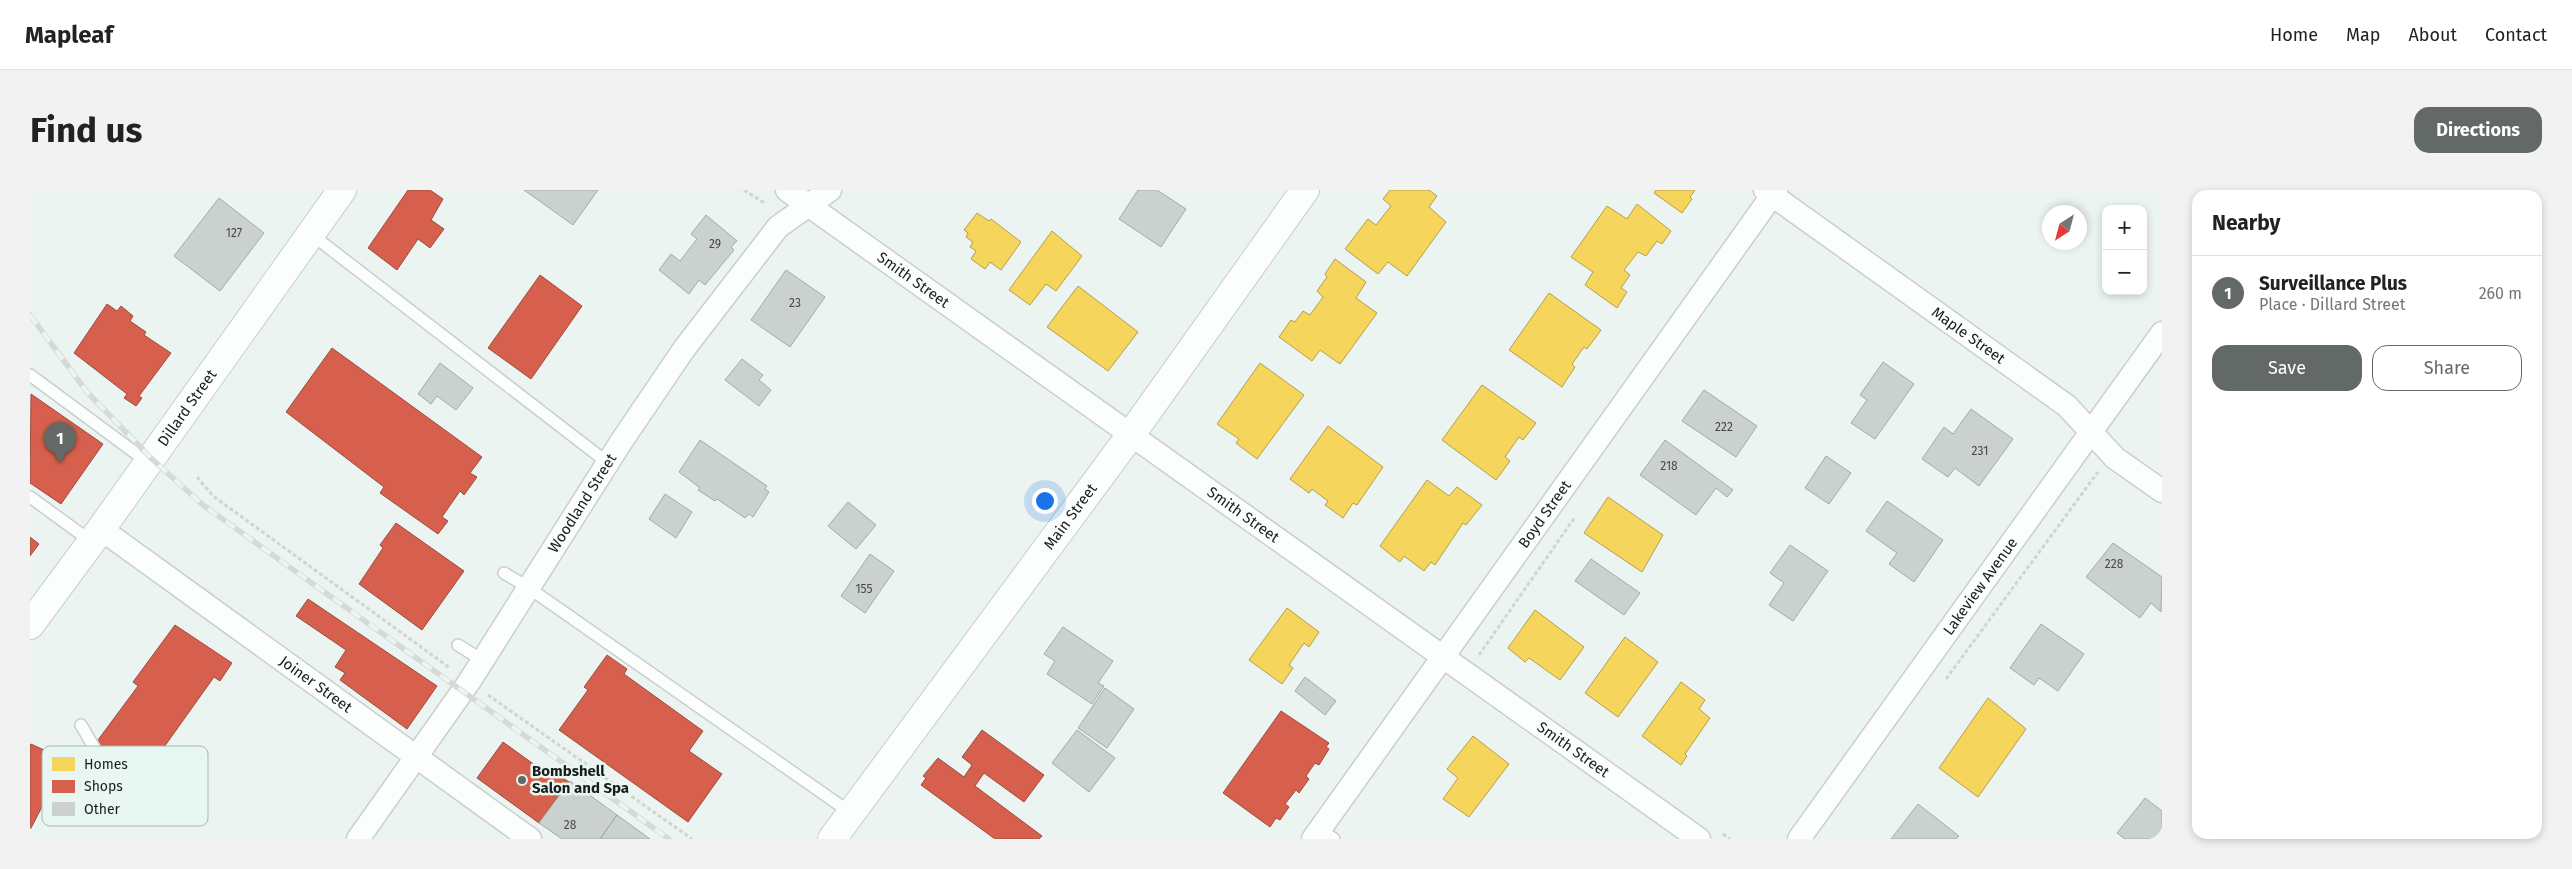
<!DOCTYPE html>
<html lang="en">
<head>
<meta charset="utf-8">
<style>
	body { margin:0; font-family:"Fira Sans",sans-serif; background:#f2f2f2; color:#222 }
	.controls { position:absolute; right:15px; top:15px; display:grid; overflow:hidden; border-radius:10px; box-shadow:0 2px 8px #0003 }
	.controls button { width:45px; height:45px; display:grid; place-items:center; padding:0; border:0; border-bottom:1px solid #e0e0e0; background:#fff; color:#222; font:25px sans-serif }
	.compass { position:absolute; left:2012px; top:15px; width:45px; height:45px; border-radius:50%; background:#fff; box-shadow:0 2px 8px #0003; rotate:216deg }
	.you { position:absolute; left:1014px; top:310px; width:18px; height:18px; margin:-12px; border:4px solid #fff; border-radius:50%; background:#1a73e8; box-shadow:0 0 0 8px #1a73e833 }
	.badge { display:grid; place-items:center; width:32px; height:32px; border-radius:50%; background:#636967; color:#fff; font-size:16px; font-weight:700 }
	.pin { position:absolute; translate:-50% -41px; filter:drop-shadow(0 1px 2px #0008) }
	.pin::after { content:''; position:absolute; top:26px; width:18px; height:15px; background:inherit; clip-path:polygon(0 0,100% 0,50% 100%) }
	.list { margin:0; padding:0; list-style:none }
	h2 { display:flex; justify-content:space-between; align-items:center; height:65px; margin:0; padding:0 20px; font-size:21px }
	h2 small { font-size:16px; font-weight:400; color:#767676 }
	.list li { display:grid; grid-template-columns:32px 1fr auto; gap:15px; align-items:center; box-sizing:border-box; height:75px; padding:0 20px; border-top:1px solid #e0e0e0 }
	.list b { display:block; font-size:19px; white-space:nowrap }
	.list p { margin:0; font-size:16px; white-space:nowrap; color:#767676 }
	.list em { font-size:16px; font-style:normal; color:#767676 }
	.actions { display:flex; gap:10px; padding:15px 20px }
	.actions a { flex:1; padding:11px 0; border:1px solid #636967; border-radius:15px; text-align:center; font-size:18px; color:#636967 }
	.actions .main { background:#636967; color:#fff }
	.map { position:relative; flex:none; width:2132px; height:649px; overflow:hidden; border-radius:15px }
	header { display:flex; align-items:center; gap:30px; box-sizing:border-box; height:70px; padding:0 25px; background:#fff; border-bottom:1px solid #e0e0e0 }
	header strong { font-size:24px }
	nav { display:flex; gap:28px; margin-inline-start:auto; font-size:18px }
	.intro { display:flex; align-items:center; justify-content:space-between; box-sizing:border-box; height:120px; padding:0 30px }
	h1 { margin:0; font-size:35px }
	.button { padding:12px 22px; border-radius:15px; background:#636967; color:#fff; font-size:18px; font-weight:700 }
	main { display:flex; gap:30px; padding:0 30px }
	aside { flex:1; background:#fff; border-radius:15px; box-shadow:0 2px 8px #0003 }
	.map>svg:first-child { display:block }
	.homes { fill:#f6d55c; stroke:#b49e49 }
	.shops { fill:#d6604d; stroke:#9d4c3e }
	.building { fill:#cbd1cf; stroke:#a4aaa8 }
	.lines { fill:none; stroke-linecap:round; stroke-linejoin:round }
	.service-casing { stroke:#c9cfcd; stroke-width:14 }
	.minor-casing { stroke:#c9cfcd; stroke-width:25 }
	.secondary-casing { stroke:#c9cfcd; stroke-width:30 }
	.primary-casing { stroke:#c9cfcd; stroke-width:30 }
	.path { stroke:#d1d4d2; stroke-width:3; stroke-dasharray:4 2.5; stroke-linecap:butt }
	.service { stroke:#fcfdfd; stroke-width:11 }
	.minor { stroke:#fcfdfd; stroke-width:22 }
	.secondary { stroke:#fcfdfd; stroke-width:28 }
	.primary { stroke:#fcfdfd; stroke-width:28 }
	.rail-casing { stroke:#d6d9d8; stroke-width:5.5 }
	.rail { stroke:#e9f7f2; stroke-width:4; stroke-dasharray:11; stroke-linecap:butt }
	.poi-dot { fill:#636967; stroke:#e9f7f2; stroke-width:2 }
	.labels { text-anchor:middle; stroke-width:5; stroke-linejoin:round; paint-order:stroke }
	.number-label { font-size:12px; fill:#464b49 }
	.street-label { font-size:15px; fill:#191e1c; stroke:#e9f7f2 }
	.poi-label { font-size:15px; font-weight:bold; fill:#191e1c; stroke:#e9f7f2; text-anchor:start }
	.key { fill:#e9f7f2; stroke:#abb6b2; stroke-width:1 }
	.key-label { font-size:14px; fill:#191e1c }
</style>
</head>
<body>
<header>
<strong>Mapleaf</strong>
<nav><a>Home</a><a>Map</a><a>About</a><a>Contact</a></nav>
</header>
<div class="intro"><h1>Find us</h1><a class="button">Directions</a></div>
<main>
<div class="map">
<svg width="2132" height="649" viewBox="0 0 2132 649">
	<rect width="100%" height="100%" fill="#ecf4f1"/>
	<path class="homes" d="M1360,0h39l8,6 -8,11 17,15 -39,54 -19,-14 -10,12 -33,-25 23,-30 8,6 15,-19 -8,-7z
		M1626,0h39l-5,7 2,2 -10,14 -28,-20z
		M1607,14l34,27 -9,13 -5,-3 -11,15 -8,-4 -14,18 6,5 -9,13 6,4 -10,16 -32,-23 8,-13 -22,-15 36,-51 20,13z
		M947,23l12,8 2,-2 30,23 -20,28 -11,-8 -5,7 -14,-10 5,-8 -6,-4 3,-5 -7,-5 2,-4 -4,-3z
		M1022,41l30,25 -26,35 -10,-7 -16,21 -21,-15z
		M1305,69l31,23 -10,16 21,15 -37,51 -20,-14 -8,11 -33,-24 12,-17 4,2 8,-11 7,4 13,-18 -6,-6 10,-14 -2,-3z
		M1048,96l60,46 -30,39 -61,-44z
		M1519,103l52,37 -14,19 -3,-2 -12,17 3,3 -13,20 -53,-37z
		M1230,173l44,32 -47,64 -21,-16 3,-4 -22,-15z
		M1452,195l54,38 -13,17 -4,-3 -14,20 5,4 -14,19 -54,-40z
		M1298,236l55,41 -26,38 -4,-2 -10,15 -18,-13 3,-4 -16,-12 -3,4 -19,-14z
		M1397,290l22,16 8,-9 25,18 -16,20 -3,-2 -28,42 -4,-3 -7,9 -20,-15 -4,6 -20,-16z
		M1578,307l55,38 -21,37 -58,-39z
		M1257,418l32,24 -10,15 -5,-4 -15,22 4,3 -11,16 -33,-24z
		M1505,420l49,37 -24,33 -31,-22 -4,4 -17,-14z
		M1595,447l33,25 -40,55 -33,-24z
		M1651,492l24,18 -6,9 11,9 -25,36 2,2 -6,9 -39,-29z
		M1958,508l38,31 -48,68 -39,-29z
		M1443,546l36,28 -40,53 -26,-18 15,-21 -11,-9z"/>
	<path class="shops" d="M378,0h22l13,9 -12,21 13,9 -14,19 -12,-9 -21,31 -29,-22z
		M510,85l42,31 -51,73 -43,-31z
		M77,114l10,7 4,-5 12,10 -3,5 16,11 -2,3 27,18 -32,43 3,2 -6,8 -12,-8 3,-4 -53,-41z
		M302,158l150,109 -12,16 7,4 -13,18 -4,-4 -18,26 6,4 -10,13 -58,-41 4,-6 -98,-75z
		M1,204l72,50 -42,60 -31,-21z
		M366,333l68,48 -42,59 -63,-46 24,-36 -3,-3z
		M0,347l9,7 -9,12z
		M278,409l129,87 -30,43 -67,-49 5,-7 -10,-6 11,-17 -50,-34z
		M145,435l57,38 -12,18 -6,-4 -72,101 -47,-34 43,-58 -5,-4z
		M577,465l20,14 -3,5 79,57 -14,20 33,23 -34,48 -129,-92 29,-40 -4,-3z
		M1251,521l48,32 -3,4 3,2 -10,16 -4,-2 -9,13 3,3 -10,14 -3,-3 -11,14 4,3 -9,13 -4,-2 -6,9 -47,-34z
		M952,540l62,45 -20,27 -40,-29 -9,13 67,50 -3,3h-44l-74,-54 5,-7 -3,-2 15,-18 26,19 8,-12 -10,-8z
		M473,552l47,34 4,-4 15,10 -30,41 -62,-45z
		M1,554l35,16 -36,70v-85z"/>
	<path class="building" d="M494,0h74l-25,35z
		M1108,0h19l29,19 -25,38 -42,-28z
		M189,8l45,35 -44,58 -46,-35z
		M676,25l31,26 -6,6 3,3 -29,35 -6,-5 -10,14 -30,-24 12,-16 9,7 17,-22 -6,-5z
		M756,80l39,27 -35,50 -39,-27z
		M712,169l21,16 -4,5 12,10 -12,16 -34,-26z
		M1853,172l31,22 -39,55 -24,-16 16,-23 -7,-5z
		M410,173l33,25 -17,22 -19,-14 -6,8 -13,-10z
		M1674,200l53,36 -21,31 -54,-36z
		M1941,219l42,30 -34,47 -24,-18 -7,9 -26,-18 22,-32 9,7z
		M670,250l67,46 -2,3 4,3 -16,25 -4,-3 -4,4 -28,-19 -2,2 -17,-11 2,-2 -21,-16z
		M1635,250l68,50 -6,7 -11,-9 -20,27 -56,-40z
		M1796,266l25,17 -22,31 -24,-16z
		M635,304l27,18 -16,26 -27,-19z
		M1857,311l56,39 -29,42 -25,-18 8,-11 -31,-22z
		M818,312l28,23 -20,24 -28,-23z
		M2083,353l49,34 -1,35 -10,-9 -11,15 -54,-41z
		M1760,355l38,26 -35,50 -24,-16 15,-22 -14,-10z
		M840,364l24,17 -29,42 -24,-17z
		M1561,369l49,34 -16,22 -49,-34z
		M2011,434l43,30 -26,37 -19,-13 -5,7 -24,-17z
		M1033,437l50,34 -15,22 6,3 -12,18 -45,-30 8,-13 -11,-7z
		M1275,487l31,24 -11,14 -30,-24z
		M1075,498l29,21 -27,39 -29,-20z
		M1047,540l38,28 -26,34 -37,-29z
		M540,591l47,34 -17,24h-38l-23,-16z
		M2115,608l17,13v28h-37l-8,-6z
		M1888,614l41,32 -3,3h-65z
		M587,625l33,24h-50z"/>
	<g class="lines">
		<defs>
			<path id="service" d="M281,44l297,229
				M0,185l119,88
				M0,307l62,45
				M474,383l25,15 322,225
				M428,455l24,15
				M51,535l24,41
				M1290,640l14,9"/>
			<g id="minor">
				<path id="s1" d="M757,0l912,649"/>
				<path id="s2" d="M1735,0l302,216 48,52 47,33"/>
				<path id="s3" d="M71,339l429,310"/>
				<path id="s4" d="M328,649l111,-157 152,-240 63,-93 94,-122 52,-37"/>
				<path id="s5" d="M1283,649l463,-649"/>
				<path id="s6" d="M1769,649l363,-506"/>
			</g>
			<g id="secondary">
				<path id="s7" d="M802,649l298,-403 175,-246"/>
			</g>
			<g id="primary">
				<path id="s8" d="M0,435l71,-96 241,-339"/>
			</g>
		</defs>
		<use href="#service" class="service-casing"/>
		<use href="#minor" class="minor-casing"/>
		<use href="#secondary" class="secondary-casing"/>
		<use href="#primary" class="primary-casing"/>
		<path class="path" d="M714,0l22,14
			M167,287l16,19 237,172
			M1449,465l96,-138
			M1916,489l152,-207
			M458,505l204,144
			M1693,644l7,5"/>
		<use href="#service" class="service"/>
		<use href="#minor" class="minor"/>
		<use href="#secondary" class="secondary"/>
		<use href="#primary" class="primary"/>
		<defs>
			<path id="rail" d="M0,125l57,77 65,67 51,46 466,334"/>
		</defs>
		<use href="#rail" class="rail-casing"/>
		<use href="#rail" class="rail"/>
	</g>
	<circle class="poi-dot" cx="492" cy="590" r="5"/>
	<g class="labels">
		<g class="number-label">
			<text x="204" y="47">127</text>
			<text x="685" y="58">29</text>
			<text x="765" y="117">23</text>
			<text x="1694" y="241">222</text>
			<text x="1950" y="265">231</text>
			<text x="1639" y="280">218</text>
			<text x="2084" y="378">228</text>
			<text x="834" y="403">155</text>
			<text x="540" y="639">28</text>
		</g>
		<g class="street-label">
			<text dy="5" stroke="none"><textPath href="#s1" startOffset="155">Smith Street</textPath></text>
			<text dy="5" stroke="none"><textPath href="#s2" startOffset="250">Maple Street</textPath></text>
			<text dy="5" stroke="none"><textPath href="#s8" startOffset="268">Dillard Street</textPath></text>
			<text dy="5" stroke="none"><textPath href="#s4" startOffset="404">Woodland Street</textPath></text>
			<text dy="5" stroke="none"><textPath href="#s1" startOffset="560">Smith Street</textPath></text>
			<text dy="5" stroke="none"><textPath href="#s5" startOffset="399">Boyd Street</textPath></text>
			<text dy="5" stroke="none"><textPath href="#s7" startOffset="401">Main Street</textPath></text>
			<text dy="5" stroke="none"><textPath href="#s6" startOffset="311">Lakeview Avenue</textPath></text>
			<text dy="5" stroke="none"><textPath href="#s3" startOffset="265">Joiner Street</textPath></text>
			<text dy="5" stroke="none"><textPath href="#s1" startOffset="965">Smith Street</textPath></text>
		</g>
		<g class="poi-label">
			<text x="502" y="586">Bombshell<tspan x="502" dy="17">Salon and Spa</tspan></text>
		</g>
	</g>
	<rect x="12" y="556" width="166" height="80" rx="8" class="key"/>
	<rect x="22" y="567" width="23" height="14" fill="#f6d55c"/>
	<rect x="22" y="590" width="23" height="13" fill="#d6604d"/>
	<rect x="22" y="612" width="23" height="14" fill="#cbd1cf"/>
	<g class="key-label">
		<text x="54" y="579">Homes</text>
		<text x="54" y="601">Shops</text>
		<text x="54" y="624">Other</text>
	</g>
</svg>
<div class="controls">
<button>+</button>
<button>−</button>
</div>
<svg class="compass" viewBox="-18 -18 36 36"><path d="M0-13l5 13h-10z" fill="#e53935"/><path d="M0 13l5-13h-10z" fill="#767676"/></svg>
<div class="you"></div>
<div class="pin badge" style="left:30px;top:273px">1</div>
</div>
<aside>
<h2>Nearby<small></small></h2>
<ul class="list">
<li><span class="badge">1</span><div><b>Surveillance Plus</b><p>Place · Dillard Street</p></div><em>260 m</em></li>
</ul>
<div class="actions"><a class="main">Save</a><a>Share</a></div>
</aside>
</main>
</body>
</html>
